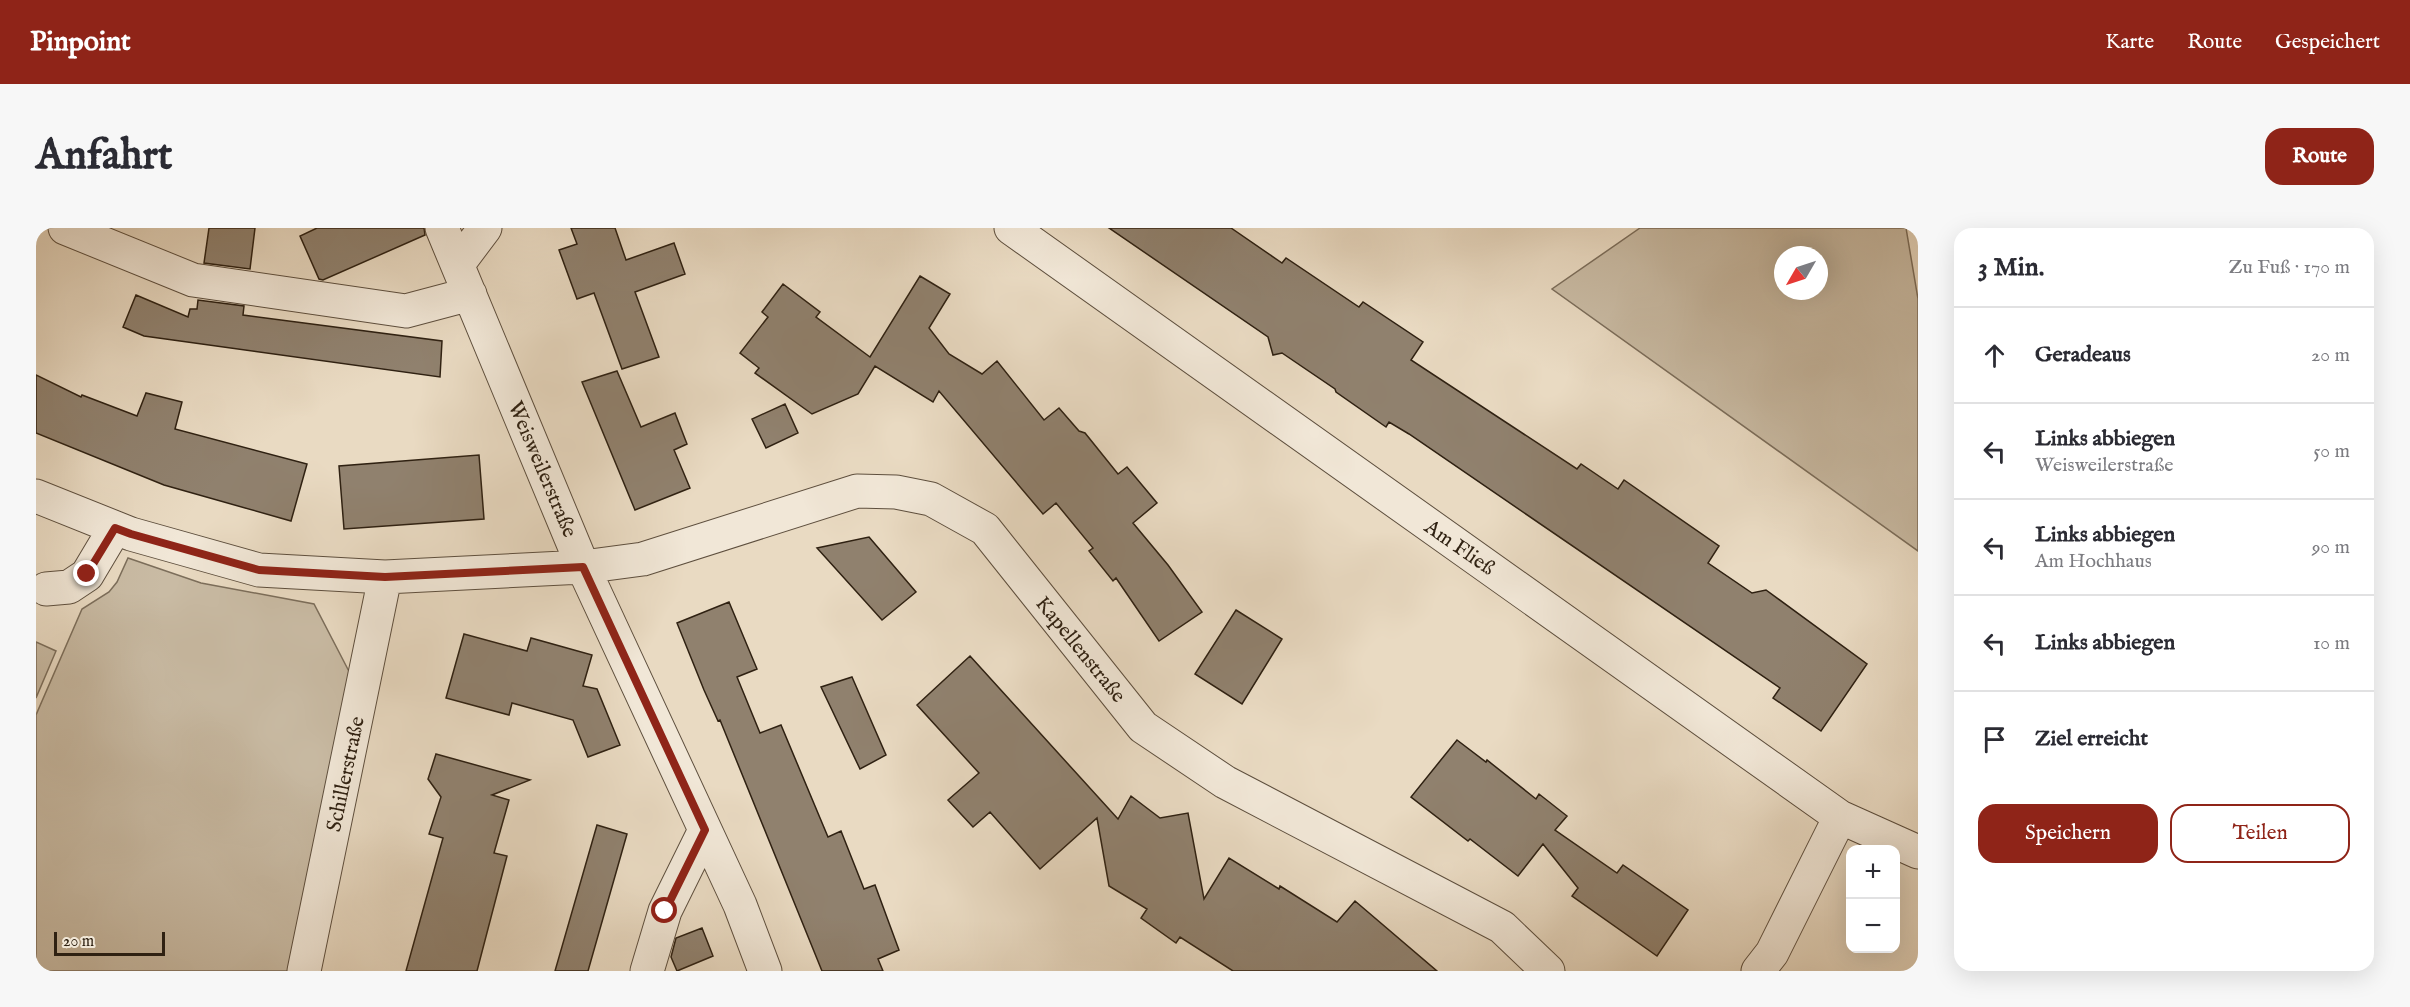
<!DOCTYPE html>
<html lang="de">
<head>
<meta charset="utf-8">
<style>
	body { margin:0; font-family:"IM FELL English",serif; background:#f7f7f7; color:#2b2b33 }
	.controls { position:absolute; right:18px; bottom:18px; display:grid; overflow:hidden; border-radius:12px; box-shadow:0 6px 24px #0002 }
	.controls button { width:54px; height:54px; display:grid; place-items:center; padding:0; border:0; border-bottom:2px solid #e1e1e2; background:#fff; color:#2b2b33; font:30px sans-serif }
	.compass { position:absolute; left:1738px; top:18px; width:54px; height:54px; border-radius:50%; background:#fff; box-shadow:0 6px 24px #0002; rotate:231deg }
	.scale { position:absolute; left:18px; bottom:15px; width:111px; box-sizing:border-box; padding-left:6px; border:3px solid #2f2112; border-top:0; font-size:16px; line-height:21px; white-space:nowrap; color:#2f2112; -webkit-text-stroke:4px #f1e7d7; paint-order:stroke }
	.stop { position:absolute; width:18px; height:18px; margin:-14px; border:4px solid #8f2418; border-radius:50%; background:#fff }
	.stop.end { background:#8f2418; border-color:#fff; box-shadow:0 2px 6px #0008 }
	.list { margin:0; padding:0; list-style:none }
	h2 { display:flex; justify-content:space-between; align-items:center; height:78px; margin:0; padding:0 24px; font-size:26px }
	h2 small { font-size:20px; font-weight:400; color:#7c7c81 }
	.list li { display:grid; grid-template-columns:39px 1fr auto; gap:18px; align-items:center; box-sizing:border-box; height:96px; padding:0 24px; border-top:2px solid #e1e1e2 }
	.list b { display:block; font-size:22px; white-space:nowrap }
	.list p { margin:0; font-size:20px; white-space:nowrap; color:#7c7c81 }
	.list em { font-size:20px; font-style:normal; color:#7c7c81 }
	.actions { display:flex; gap:12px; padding:18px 24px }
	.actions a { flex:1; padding:14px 0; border:2px solid #8f2418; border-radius:18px; text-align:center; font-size:21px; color:#8f2418 }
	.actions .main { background:#8f2418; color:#fff }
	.icon { flex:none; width:33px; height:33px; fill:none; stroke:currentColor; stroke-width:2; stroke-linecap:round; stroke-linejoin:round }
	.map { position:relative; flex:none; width:1882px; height:743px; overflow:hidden; border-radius:18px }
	header { display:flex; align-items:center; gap:36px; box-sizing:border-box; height:84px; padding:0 30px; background:#8f2418; color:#fff }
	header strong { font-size:28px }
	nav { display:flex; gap:33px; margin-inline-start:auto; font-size:21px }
	.intro { display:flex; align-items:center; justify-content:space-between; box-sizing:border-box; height:144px; padding:0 36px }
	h1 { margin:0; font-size:42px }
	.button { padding:15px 27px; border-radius:18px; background:#8f2418; color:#fff; font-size:21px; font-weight:700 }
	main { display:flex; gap:36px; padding:0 36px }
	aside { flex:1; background:#fff; border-radius:18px; box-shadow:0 6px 24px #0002 }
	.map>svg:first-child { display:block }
	.green { fill:#c9bba4; stroke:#7c6e5b; stroke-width:1.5; fill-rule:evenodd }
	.building { fill:#90816e; stroke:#2f2112; stroke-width:1.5 }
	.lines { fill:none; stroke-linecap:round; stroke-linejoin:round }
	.minor-casing { stroke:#5e4f3e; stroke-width:35 }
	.minor { stroke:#f1e7d7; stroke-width:33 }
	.route { stroke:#8f2418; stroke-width:8 }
	.labels { text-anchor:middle; stroke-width:4.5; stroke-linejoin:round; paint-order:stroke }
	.street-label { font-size:21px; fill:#2f2112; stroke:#f1e7d7 }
</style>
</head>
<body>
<header>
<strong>Pinpoint</strong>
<nav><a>Karte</a><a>Route</a><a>Gespeichert</a></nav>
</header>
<div class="intro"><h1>Anfahrt</h1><a class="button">Route</a></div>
<main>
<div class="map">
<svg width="1882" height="743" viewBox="0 0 1882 743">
	<rect width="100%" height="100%" fill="#e9dac2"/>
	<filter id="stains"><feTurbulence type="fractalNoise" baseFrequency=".00333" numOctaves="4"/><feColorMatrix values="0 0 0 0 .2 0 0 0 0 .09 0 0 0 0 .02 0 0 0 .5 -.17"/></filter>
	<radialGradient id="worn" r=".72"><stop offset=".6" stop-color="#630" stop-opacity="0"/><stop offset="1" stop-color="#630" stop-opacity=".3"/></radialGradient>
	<path class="green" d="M1604,0h266l12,71v252l-366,-262zM1747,27h36v36h-36z
		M92,330l73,25 113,21 40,77 -60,290h-258v-256l46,-106 27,-17 8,-10z
		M0,414l20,9 -20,47z"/>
	<path class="building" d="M173,0h46l-5,41 -46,-6z
		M281,0h107l1,7 -102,45 -4,-1 -19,-43z
		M535,0h44l11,32 48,-17 11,31 -50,18 24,65 -37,12 -28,-76 -17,6 -18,-49 18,-6z
		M1073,0h122l51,35 4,-5 73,49 4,-5 60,40 -12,18 166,109 4,-5 37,25 6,-9 95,66 -11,17 44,30 14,-3 101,74 -46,67 -48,-33 7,-10 -371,-254 -20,-12 -3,5 -50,-35 -1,-3 -53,-36 -9,2 -5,-18z
		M884,48l30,18 -21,34 20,26 33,20 15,-13 47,59 15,-12 20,23 6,2 33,41 9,-7 30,36 -24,20 35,42 34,47 -43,29 -43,-63 -3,3 -24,-30 4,-3 -37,-45 -13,11 -104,-123 -6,11 -58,-36 -17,28 -46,20 -57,-41 4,-5 -19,-15 28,-36 -6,-5 21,-28 37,28 -4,5 54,40z
		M100,67l52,22 2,-8h7l1,-9 46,6 -1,9 199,26 -2,36 -296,-41 -21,-9z
		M581,143l24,56 34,-14 12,31 -13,6 16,38 -55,22 -53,-128z
		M0,147l45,22 1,-2 55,21 9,-23 36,9 -7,27 132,35 -16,57 -127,-36 -128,-52z
		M749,176l13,29 -32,15 -14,-29z
		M443,227l5,64 -140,10 -5,-63z
		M833,309l47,55 -34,28 -65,-72z
		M693,374l28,67 -20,8 23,56 21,-8 47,112 13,-6 23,58 11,-4 24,65 -21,9 5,12h-61l-102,-251 -2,1 -14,-31 -27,-67z
		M1200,382l46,29 -40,65 -47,-30z
		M428,406l63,17 4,-13 61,17 -9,31 14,3 23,56 -32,12 -15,-37 -61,-17 -3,12 -63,-17z
		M934,428l148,163 13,-23 29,22 28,-5 16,86 25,-41 50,31 1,-3 57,36 18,-21 82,70h-204l-53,-34 -4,6 -35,-25 6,-9 -38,-23 -12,-68 -57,51 -50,-57 -17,15 -25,-27 31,-27 -62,-68z
		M816,449l34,78 -26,14 -39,-82z
		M1421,512l29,22 1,-2 49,39 3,-5 28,22 -12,14 62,43 6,-8 65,45 -31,46 -85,-60 6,-8 -35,-44 -25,32 -48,-37 -2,2 -57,-44z
		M400,526l94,26 -38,15 17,5 -15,53 13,3 -30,115h-71l37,-133 -14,-4 12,-37 -13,-18z
		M561,597l30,9 -39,137h-33z
		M666,700l11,28 -36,15 -6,-14 5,-19z"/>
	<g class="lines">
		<defs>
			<path id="minor" d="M29,0l128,52 213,31 64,-17
				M406,0l141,339 157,338 25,66
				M975,0l829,589 78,35
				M422,36l27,-36
				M0,268l95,38 128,36 126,7 198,-10 60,-8 214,-68 39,1 35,7 54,30 158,198 82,55 277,145 46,44
				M10,361l23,-2 18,-12 28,-47
				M268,743l81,-394
				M611,743l18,-60 40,-81
				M1722,743l14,-18 68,-136"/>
		</defs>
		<use href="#minor" class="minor-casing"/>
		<use href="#minor" class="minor"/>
	</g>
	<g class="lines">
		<path class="route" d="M51,346l28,-46 16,6 128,36 126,7 198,-10 122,263 -40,81"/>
	</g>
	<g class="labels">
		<g class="street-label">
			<text transform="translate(507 241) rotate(67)" y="7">Weisweilerstraße</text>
			<text transform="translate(1424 319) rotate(35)" y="7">Am Fließ</text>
			<text transform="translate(1045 421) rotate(51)" y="7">Kapellenstraße</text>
			<text transform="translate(309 546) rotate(-78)" y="7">Schillerstraße</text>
		</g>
	</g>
	<rect width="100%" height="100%" filter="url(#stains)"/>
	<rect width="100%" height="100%" fill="url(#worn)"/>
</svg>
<div class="controls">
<button>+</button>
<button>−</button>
</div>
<svg class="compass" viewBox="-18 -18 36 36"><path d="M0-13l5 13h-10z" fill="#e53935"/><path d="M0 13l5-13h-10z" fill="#7c7c81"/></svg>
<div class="scale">20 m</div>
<div class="stop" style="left:629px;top:683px"></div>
<div class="stop end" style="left:51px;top:346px"></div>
</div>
<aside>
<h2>3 Min.<small>Zu Fuß · 170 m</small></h2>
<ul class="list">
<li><svg class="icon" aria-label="ahead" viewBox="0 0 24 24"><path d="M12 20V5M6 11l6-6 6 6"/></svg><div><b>Geradeaus</b></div><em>20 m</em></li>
<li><svg class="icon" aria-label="left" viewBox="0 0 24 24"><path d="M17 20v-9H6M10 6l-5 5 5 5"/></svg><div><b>Links abbiegen</b><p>Weisweilerstraße</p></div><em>50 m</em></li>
<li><svg class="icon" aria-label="left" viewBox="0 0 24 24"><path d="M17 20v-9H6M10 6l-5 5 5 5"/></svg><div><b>Links abbiegen</b><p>Am Hochhaus</p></div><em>90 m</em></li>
<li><svg class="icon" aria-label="left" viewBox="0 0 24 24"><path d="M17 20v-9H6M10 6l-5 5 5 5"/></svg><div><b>Links abbiegen</b></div><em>10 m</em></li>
<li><svg class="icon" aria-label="arrive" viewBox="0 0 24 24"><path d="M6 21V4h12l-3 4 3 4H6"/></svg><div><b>Ziel erreicht</b></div></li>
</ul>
<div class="actions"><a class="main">Speichern</a><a>Teilen</a></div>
</aside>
</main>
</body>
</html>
